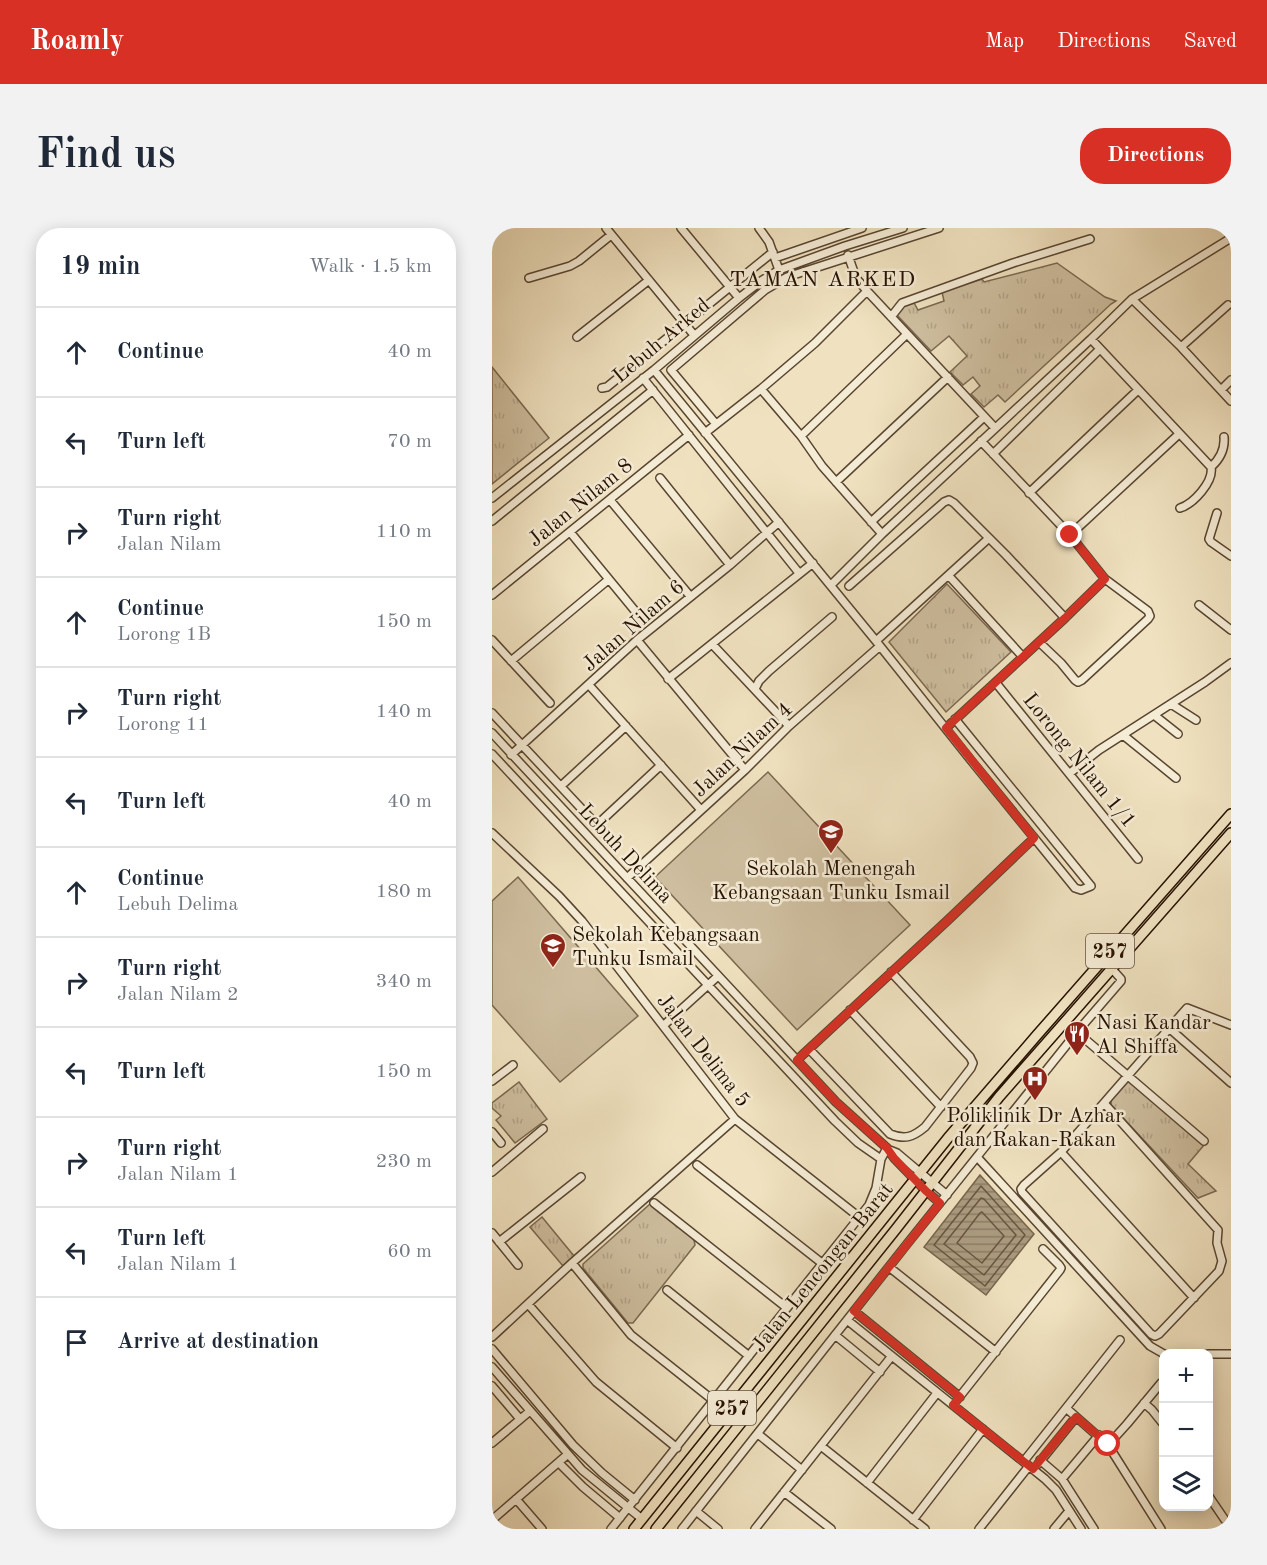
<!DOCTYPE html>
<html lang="en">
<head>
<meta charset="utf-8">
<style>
	body { margin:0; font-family:"Old Standard TT",serif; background:#f2f2f3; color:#1f2937 }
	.controls { position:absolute; right:18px; bottom:18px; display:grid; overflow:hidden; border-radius:12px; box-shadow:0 3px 15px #0003 }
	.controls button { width:54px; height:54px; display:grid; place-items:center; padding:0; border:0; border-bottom:2px solid #e0e1e3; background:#fff; color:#1f2937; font:30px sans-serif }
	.stop { position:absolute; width:18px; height:18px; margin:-14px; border:4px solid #d93025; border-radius:50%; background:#fff }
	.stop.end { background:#d93025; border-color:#fff; box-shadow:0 2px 6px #0008 }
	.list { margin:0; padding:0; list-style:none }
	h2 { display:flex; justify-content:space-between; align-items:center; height:78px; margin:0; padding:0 24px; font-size:26px }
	h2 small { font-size:20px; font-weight:400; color:#747a83 }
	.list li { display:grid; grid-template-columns:39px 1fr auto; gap:18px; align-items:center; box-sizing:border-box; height:90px; padding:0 24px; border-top:2px solid #e0e1e3 }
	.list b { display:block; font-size:22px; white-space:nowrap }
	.list p { margin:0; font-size:20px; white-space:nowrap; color:#747a83 }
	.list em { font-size:20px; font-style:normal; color:#747a83 }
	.icon { flex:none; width:33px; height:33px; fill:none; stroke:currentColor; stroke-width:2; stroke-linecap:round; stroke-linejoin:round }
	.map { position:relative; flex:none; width:739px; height:1301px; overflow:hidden; border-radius:24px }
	header { display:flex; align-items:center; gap:36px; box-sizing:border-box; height:84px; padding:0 30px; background:#d93025; color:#fff }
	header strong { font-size:28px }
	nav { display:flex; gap:33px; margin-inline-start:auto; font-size:21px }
	.intro { display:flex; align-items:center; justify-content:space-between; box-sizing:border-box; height:144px; padding:0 36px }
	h1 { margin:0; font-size:42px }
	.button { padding:15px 27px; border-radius:24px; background:#d93025; color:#fff; font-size:21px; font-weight:700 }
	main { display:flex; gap:36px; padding:0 36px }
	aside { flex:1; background:#fff; border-radius:24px; box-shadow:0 3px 15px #0003 }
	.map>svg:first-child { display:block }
	.grass { fill:url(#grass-tufts); stroke:#7a6850; stroke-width:1.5 }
	.pitch { fill:#cebe9f; stroke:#7a6850; stroke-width:1.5 }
	.water { fill:url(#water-rules); stroke:#76644c; stroke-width:1.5 }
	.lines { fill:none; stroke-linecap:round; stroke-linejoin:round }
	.shore { stroke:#685640; stroke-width:1.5 }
	.minor-casing { stroke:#584530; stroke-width:10 }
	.highway-casing { stroke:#261100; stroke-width:12 }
	.minor { stroke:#f5ecd6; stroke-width:7 }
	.highway { stroke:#f0e2c0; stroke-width:9 }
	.route { stroke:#d93025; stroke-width:8 }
	.labels { text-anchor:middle; stroke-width:5; stroke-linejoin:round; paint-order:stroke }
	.shield { fill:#f5ecd6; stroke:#645340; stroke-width:1.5 }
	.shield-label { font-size:20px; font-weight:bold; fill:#261100 }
	.street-label { font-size:21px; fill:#261100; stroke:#f5ecd6 }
	.poi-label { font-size:21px; fill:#261100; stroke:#f5ecd6 }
	.neighbourhood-label { font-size:22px; letter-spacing:1.5px; fill:#261100; stroke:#f5ecd6 }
</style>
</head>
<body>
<header>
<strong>Roamly</strong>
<nav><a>Map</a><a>Directions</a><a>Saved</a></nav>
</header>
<div class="intro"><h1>Find us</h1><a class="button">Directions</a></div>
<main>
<aside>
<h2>19 min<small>Walk · 1.5 km</small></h2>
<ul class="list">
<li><svg class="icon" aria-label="ahead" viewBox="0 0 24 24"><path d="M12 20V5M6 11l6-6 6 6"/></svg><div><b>Continue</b></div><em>40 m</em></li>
<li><svg class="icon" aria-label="left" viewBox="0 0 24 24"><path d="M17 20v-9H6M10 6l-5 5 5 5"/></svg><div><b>Turn left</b></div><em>70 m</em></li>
<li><svg class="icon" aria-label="right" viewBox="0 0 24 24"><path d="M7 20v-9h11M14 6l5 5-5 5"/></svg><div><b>Turn right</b><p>Jalan Nilam</p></div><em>110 m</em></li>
<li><svg class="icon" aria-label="ahead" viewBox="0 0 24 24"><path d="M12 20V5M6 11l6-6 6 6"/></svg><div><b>Continue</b><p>Lorong 1B</p></div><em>150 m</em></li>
<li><svg class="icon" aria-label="right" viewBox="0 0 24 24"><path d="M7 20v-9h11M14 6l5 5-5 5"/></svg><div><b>Turn right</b><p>Lorong 11</p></div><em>140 m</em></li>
<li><svg class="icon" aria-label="left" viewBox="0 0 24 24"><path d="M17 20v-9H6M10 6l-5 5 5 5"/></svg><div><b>Turn left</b></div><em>40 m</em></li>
<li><svg class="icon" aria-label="ahead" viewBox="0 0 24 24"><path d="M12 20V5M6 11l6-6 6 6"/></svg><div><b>Continue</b><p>Lebuh Delima</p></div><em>180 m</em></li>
<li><svg class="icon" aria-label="right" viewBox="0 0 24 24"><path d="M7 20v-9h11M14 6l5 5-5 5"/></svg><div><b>Turn right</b><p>Jalan Nilam 2</p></div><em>340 m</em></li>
<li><svg class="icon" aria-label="left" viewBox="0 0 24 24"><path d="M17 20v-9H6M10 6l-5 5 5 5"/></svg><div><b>Turn left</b></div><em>150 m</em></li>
<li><svg class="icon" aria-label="right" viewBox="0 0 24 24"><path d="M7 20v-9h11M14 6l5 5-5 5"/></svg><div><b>Turn right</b><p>Jalan Nilam 1</p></div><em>230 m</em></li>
<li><svg class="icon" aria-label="left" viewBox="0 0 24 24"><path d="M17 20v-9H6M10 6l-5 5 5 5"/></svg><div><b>Turn left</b><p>Jalan Nilam 1</p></div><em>60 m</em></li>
<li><svg class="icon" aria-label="arrive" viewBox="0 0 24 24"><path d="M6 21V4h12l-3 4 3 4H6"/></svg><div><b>Arrive at destination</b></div></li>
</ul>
</aside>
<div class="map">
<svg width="739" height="1301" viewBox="0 0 739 1301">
	<defs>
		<pattern id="grass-tufts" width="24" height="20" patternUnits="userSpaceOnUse" patternTransform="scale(1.5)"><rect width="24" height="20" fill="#cebe9f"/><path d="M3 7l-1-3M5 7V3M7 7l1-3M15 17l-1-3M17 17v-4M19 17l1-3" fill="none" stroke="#b1a287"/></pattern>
		<pattern id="water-rules" width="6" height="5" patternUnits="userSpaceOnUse" patternTransform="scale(1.5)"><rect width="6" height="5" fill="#ab9b7f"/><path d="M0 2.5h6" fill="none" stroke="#8b7d66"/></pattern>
	</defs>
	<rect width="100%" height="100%" fill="#f0e2c0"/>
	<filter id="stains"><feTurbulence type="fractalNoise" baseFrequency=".00333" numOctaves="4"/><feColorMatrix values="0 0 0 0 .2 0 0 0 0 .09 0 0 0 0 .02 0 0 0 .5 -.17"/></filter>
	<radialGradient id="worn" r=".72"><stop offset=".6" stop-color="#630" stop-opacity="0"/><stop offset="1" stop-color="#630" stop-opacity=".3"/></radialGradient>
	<path class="grass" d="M565,35l48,34 11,4 -5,3 -106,98 -7,-7 -14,12 -13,-13 9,-8 -7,-9 -10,8 -13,-13 17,-16 -18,-20 -18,15 -35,-37 12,-11 5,-2 5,9 26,-9 -2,-9 40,-13 2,3z
		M0,139l57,71 -57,46z
		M455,356l64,68 -65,60 -57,-70z
		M636,853l76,64 -16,19 28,27 -18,7 -87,-93v-7z
		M27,854l28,37 -32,24 -19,-23 5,-4 -9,-8v-5z
		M158,976l44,35 1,6 -62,78h-5l-45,-55v-4z
		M50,989l32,39 -11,10 -33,-39z"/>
	<path class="pitch" d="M276,544l142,153 -113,105 -142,-153z
		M26,649l120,139 -78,66 -68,-77v-104z"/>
	<path class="water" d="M488,947l54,59 -48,61 -62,-48z"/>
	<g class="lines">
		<path class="shore" d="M489,958l44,49 -40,51 -51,-41z
			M489,970l3,1 32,36 -32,40 -40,-31z
			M490,984l22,24 -22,27 -25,-20 23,-30z"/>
		<defs>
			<path id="minor" d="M114,0l88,107
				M189,0l58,70
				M267,0l10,14 10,28
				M356,27l8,23 11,13 128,137
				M283,30l87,-30
				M37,50l41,-12 9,-5 32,-26
				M640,71l49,48 50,54
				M399,89l11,-14 111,-40 77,-24
				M85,109l72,-57
				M599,111l120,128c3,15 -18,37 -31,41
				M689,119l47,-42
				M162,142l222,271 98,123 101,124 6,2 10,-4 -136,-167
				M151,150l156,195
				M110,160l5,-1 166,-135
				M269,161l40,47 21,30 60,68
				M729,162l10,-10
				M224,196l-45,-54 94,-80 22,-13 152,-49
				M213,205l56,-44 54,-46 52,-52
				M309,208l106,-102
				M489,213l89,94 35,44 43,32 2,5 -2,3 -66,61 -4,2 -3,-2 -14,-17 -22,-21
				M501,226l107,-105
				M719,239c9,-8 14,-18 13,-30
				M168,250l70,87
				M344,254l112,-105
				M537,265l109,-103
				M0,270l162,-128 85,-72 22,-17 18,-11 66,-24 58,-18
				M118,272l80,96
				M725,285l-8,26 2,3 20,14
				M0,293l161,-131
				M379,294l113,-105
				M78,304l70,85
				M578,307l109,-101
				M457,348l74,81
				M339,357l51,-51 209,-195 41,-40 99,-61
				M357,358l95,-84 5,-2 5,3 52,52 59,63
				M0,367l197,-160
				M707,377l32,25
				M0,412l58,63
				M145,412l108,130
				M384,413l113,-103
				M220,416l77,82
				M19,433l97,-81
				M176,451l145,-116
				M504,455l142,176
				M97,457l112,125
				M263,461l4,-8 10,-10 63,-54
				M679,476l25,16
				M0,485l101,108 4,2 3,-1 61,-57
				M662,487l24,19
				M454,500l119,-110 40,-39
				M0,505l344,369 51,46 7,10 32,33 14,12
				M631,507l53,43
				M0,526l343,367 23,22 23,16
				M19,527l126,-115 93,-75 49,-43
				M578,545l29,-23 106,-68 26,-19
				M69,558l65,-60
				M0,605l67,63 23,25 153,198 124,98
				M135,650l118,-108 44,-44 91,-80
				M358,782l91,97
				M573,794l139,119
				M172,797l54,-49
				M677,800l62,55
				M317,821l81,85c15,6 23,3 35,-7l46,-59 2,-5 -3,-6 -79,-85
				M305,832l151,-140 86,-82
				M0,853l21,-16
				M612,875l114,127 -1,13 5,18 -3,10 -60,63 -4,2 -4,-2 -129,-142 -1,-3 3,-4 37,-33 126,-144 44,17
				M0,904l9,11
				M395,921l10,4 50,42
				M569,924l133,146
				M485,929l173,189 14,8
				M205,937l126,99
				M0,944l51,-43
				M162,975l133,105
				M0,1005l26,32
				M7,1014l82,-65
				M80,1035l59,72 83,66
				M397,1039l107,85
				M175,1062l82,66
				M36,1076l68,78 81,66
				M362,1083l106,86
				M355,1092l198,159 11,11 25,39
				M343,1107l45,37
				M0,1109l80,-74 163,-144
				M0,1121l81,96 29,28 33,27
				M716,1126h23
				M0,1139l90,103 60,49
				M0,1158l28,33
				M652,1175l8,7 12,15
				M461,1177l107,-135 1,-2 -2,-3 -16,-16
				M574,1180l42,37 53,84
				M266,1206l44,36
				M0,1215l38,-32
				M616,1217l19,-21 34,-41
				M329,1218l104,83
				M548,1232l22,19 32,50
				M532,1233l96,-121
				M67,1235l24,24 37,31
				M546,1236l38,-47
				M570,1251l37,-44
				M375,1255l70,-90
				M292,1264l47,37
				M716,1267l17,25
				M24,1271l26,30
				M204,1283l22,18
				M0,1292l76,-66
				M421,1292l70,-91
				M119,1301l258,-324 7,-17 5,-29 6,-11
				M190,1301l225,-285 170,-212 44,-51v-2l-9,-10
				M263,1301l136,-172
				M487,1301l50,-63
				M562,1301l15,-18"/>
			<path id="highway" d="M142,1301l314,-391 89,-103 194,-221
				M164,1301l240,-300 103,-132 232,-264"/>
		</defs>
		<use href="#minor" class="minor-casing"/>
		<use href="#highway" class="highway-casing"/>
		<use href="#minor" class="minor"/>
		<use href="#highway" class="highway"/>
	</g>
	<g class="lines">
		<path class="route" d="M578,307l35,44 -40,39 -119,110 88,110 -86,82 -151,140 39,42 51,46 7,10 32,33 14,12 -86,108 106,86 -7,8 80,64 43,-52 32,27"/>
	</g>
	<defs>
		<symbol id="school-pin" viewBox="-11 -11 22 30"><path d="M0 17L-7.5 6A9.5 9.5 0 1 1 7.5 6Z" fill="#8f2418" stroke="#f5ecd6"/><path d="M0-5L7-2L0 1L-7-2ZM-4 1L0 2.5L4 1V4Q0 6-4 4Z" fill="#fff"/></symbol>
		<symbol id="restaurant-pin" viewBox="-11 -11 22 30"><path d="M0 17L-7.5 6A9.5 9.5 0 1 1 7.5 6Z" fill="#8f2418" stroke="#f5ecd6"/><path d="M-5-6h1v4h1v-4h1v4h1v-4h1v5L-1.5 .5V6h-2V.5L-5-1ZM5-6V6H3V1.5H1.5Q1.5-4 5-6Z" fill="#fff"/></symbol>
		<symbol id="hospital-pin" viewBox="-11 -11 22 30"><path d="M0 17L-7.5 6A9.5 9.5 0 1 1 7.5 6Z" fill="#8f2418" stroke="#f5ecd6"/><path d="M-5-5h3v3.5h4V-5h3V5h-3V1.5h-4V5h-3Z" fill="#fff"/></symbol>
	</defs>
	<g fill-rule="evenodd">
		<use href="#school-pin" x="324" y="589" width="30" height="40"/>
		<use href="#school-pin" x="46" y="703" width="30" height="40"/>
		<use href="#restaurant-pin" x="570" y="791" width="30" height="40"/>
		<use href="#hospital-pin" x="528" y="836" width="30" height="40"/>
	</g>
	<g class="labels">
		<g class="shield">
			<rect x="594" y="706" width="48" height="34" rx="4.5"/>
			<rect x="216" y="1163" width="48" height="34" rx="4.5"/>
		</g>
		<g class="shield-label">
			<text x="618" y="730">257</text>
			<text x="240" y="1187">257</text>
		</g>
		<g class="street-label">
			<text transform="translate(169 112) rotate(-40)" y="7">Lebuh Arked</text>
			<text transform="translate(88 274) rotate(-39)" y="7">Jalan Nilam 8</text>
			<text transform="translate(141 397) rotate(-41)" y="7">Jalan Nilam 6</text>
			<text transform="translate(250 521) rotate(-43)" y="7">Jalan Nilam 4</text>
			<text transform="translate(588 532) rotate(51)" y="7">Lorong Nilam 1/1</text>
			<text transform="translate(134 625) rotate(47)" y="7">Lebuh Delima</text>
			<text transform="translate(212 822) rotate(52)" y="7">Jalan Delima 5</text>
			<text transform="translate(330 1039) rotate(-51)" y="7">Jalan Lencongan Barat</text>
		</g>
		<g class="poi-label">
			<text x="339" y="647">Sekolah Menengah<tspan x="339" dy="24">Kebangsaan Tunku Ismail</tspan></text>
			<text x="80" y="713" text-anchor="start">Sekolah Kebangsaan<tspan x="80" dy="24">Tunku Ismail</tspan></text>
			<text x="604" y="801" text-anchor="start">Nasi Kandar<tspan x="604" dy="24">Al Shiffa</tspan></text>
			<text x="543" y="894">Poliklinik Dr Azhar<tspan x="543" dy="24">dan Rakan-Rakan</tspan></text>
		</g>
		<g class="neighbourhood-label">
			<text x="331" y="58">TAMAN ARKED</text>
		</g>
	</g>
	<rect width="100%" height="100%" filter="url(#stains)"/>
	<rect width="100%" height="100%" fill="url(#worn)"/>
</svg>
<div class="controls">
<button>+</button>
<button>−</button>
<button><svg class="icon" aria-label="layers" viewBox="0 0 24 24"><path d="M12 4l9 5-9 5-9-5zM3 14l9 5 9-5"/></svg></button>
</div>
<div class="stop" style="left:616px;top:1216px"></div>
<div class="stop end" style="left:578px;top:307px"></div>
</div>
</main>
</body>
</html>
